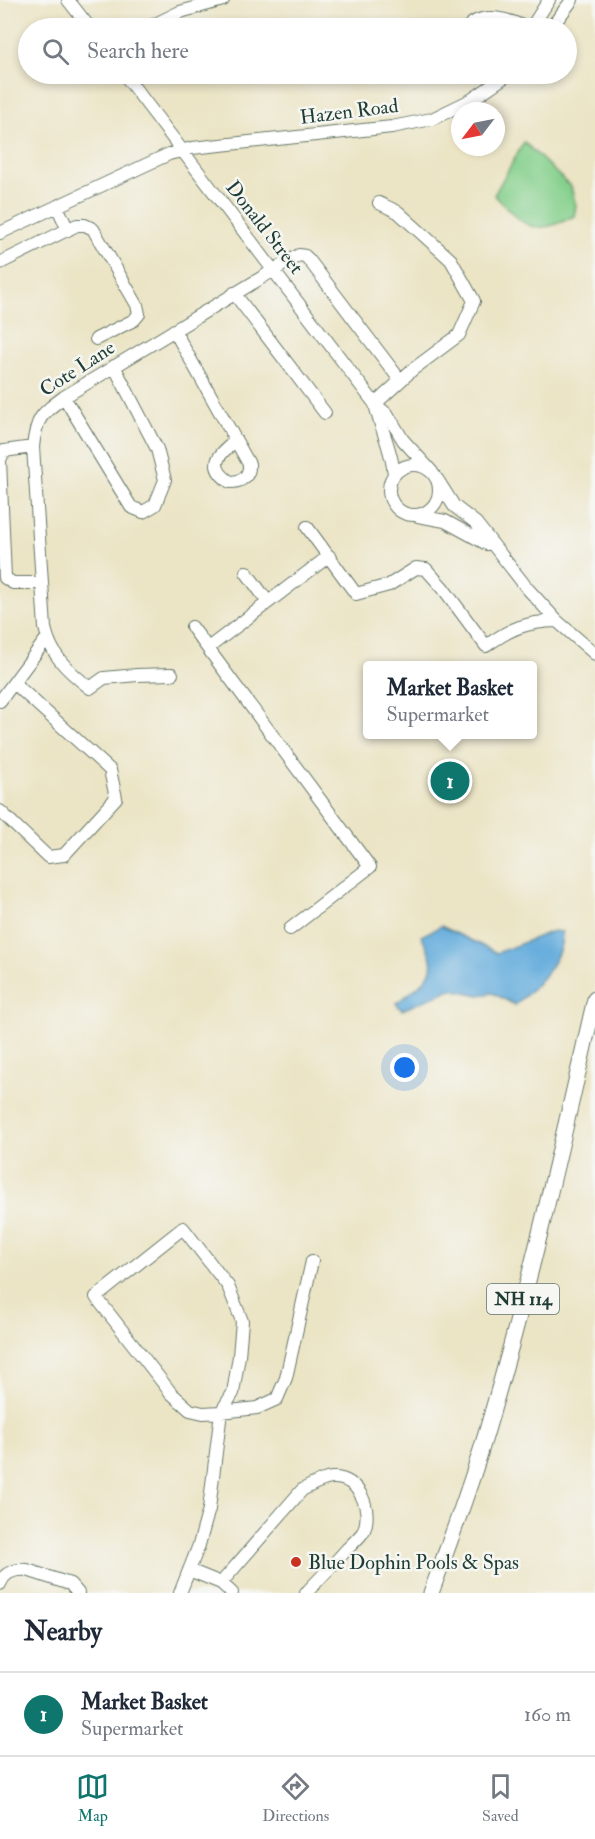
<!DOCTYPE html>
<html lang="en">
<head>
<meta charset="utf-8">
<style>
	body { margin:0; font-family:"IM FELL Double Pica",serif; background:#f6f6f7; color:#1f2937 }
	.compass { position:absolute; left:451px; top:102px; width:54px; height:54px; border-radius:50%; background:#fff; box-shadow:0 3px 9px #0003; rotate:238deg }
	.you { position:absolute; left:405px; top:1068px; width:21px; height:21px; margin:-15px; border:4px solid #fff; border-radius:50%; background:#1a73e8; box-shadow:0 0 0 9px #1a73e833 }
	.badge { display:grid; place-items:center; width:39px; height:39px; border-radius:50%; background:#0f766e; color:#fff; font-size:20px; font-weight:700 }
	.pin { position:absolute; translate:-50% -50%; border:3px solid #fff; box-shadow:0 2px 6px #0006 }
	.popup { position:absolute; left:363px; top:661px; width:174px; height:78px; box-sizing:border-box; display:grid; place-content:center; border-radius:6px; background:#fff; filter:drop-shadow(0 2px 4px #0005); font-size:20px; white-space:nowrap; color:#747a83 }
	.popup b { font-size:22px; color:#1f2937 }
	.popup::after { content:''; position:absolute; left:50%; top:100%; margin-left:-12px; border:12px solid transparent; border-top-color:#fff }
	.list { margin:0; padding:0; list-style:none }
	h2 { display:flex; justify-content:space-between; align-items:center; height:78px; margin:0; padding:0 24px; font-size:26px }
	h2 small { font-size:20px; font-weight:400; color:#747a83 }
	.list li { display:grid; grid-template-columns:39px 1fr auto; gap:18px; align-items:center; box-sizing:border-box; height:84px; padding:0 24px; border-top:2px solid #e0e1e3 }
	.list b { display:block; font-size:22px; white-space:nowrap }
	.list p { margin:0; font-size:20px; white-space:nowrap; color:#747a83 }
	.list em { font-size:20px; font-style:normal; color:#747a83 }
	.icon { flex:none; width:33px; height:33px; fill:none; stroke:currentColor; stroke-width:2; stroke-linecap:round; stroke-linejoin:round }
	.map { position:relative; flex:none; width:595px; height:1593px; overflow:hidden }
	.search { position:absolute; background:#fff; box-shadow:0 3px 9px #0003; left:18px; right:18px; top:18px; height:66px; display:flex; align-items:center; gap:15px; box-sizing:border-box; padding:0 21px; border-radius:33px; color:#747a83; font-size:22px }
	.sheet { height:162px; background:#fff }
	nav { display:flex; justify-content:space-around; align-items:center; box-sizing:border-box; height:84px; border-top:2px solid #e0e1e3; background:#fff; font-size:16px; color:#747a83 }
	nav a { display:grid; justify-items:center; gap:3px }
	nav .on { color:#0f766e }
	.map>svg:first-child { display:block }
	.green { fill:#86d08d; stroke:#528660; stroke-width:1.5 }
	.water { fill:#67aedd; stroke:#437688; stroke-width:1.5 }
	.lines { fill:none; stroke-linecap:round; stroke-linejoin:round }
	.minor-casing { stroke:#667767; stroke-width:14 }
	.major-casing { stroke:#667767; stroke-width:17 }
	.minor { stroke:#fff; stroke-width:12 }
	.major { stroke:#fff; stroke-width:15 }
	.poi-dot { fill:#c8321e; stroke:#f6f6f2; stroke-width:2 }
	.labels { text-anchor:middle; stroke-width:5; stroke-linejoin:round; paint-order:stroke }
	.shield { fill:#f6f6f2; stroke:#60746d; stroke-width:1.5 }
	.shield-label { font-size:18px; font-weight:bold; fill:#1f3d34 }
	.street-label { font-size:20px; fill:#1f3d34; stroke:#f6f6f2 }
	.poi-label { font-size:20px; fill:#1f3d34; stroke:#f6f6f2; text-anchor:start }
</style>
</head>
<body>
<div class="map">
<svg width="595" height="1593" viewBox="0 0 595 1593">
	<rect width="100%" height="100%" fill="#f6f6f2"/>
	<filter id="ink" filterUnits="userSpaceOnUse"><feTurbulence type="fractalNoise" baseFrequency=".0167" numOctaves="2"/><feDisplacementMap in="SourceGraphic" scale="12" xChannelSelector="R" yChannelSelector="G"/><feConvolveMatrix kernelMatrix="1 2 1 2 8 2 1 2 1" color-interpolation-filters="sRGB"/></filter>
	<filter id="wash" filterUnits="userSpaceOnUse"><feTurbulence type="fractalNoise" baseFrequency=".008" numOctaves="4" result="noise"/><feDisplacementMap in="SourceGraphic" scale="24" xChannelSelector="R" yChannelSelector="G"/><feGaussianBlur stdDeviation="1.35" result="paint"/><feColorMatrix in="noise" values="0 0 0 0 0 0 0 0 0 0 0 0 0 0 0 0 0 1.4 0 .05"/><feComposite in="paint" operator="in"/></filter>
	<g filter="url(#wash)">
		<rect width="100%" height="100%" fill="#ebe4c5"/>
		<path class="green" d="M524,142l47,45 5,19 -2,10c-42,23 -50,9 -80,-21z"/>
		<path class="water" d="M441,926l56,27 56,-22 9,1c2,28 -27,56 -47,73l-22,-12 -14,2 -28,-6 -49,21 -6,-7c14,-11 40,-24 35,-44 -1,-8 -7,-16 -10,-23z"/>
	</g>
	<g filter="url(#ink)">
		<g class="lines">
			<defs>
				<path id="minor" d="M68,0l22,28
					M147,28l33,-16 43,-12
					M467,28c15,-17 42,-9 59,0
					M531,28l18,-28
					M551,28l21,-28
					M124,74l251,330 13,11 15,25 29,32
					M57,206l11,24
					M0,233l169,-79 23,-6 200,-21 40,-8 39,-19 38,-26
					M0,263l77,-38h8l8,4 44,76 2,9 -5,6 -38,19
					M234,293l91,120
					M174,330l75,134c1,12 -7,18 -19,18 -23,-16 -12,-28 6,-41
					M64,397l67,110 12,5 12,-7 10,-25 -8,-31 -43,-83
					M375,404l37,-34 47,-35 15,-34 -23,-41 -53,-48 -19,-9
					M375,404c5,24 17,45 19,71
					M33,447l-29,4 -4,9 5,118 8,5h29
					M389 490a25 25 0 1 1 50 0a25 25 0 1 1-50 0Z
					M437,479l17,27 22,17 51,65 30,33 38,33
					M418,516l27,5 42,23
					M307,527l49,67 33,-9 27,-17 10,1 17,19 43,58c25,-18 40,-24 71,-25
					M246,572l22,30
					M192,627l178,240 -80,62
					M208,648l121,-92
					M172,674l-35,1 -33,3 -14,10c-22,-17 -39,-32 -45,-60l-12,-181c3,-29 8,-33 31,-50l235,-142 6,1 4,4 91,120
					M0,701l47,-63
					M0,811l48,46 16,-2 52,-57 -6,-28 -96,-87
					M183,1228l45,58 14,35 -3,35 -6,37 -12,19 -18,1 -13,-3 -19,-17 -75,-96z
					M189,1570l32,13 11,10
					M221,1583l81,-93c10,-5 19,-11 30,-12 27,-2 42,33 31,54 -4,6 -11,12 -16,17 -13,15 -27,29 -41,44
					M0,1584c4,-12 16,-15 27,-14l43,14 8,9
					M180,1593l19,-48 10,-36 12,-97 36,-4 20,-9 9,-21 26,-117"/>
				<path id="major" d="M431,1593c22,-60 44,-119 61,-180 40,-137 71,-276 103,-414"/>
			</defs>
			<use href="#minor" class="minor-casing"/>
			<use href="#major" class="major-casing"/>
			<use href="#minor" class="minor"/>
			<use href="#major" class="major"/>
		</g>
	</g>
	<circle class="poi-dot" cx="296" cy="1562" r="6"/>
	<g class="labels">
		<rect class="shield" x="487" y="1284" width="72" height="30" rx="4.5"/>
		<g class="shield-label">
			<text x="523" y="1305">NH 114</text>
		</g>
		<g class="street-label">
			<text transform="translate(349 111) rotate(-7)" y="7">Hazen Road</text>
			<text transform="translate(265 227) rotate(52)" y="7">Donald Street</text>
			<text transform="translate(77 368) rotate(-33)" y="7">Cote Lane</text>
		</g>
		<g class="poi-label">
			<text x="308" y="1569">Blue Dophin Pools &amp; Spas</text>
		</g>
	</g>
</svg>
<svg class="compass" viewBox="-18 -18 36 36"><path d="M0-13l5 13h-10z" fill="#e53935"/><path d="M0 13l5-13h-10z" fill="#747a83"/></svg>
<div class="you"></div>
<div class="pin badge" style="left:450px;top:781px">1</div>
<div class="popup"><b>Market Basket</b>Supermarket</div>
<div class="search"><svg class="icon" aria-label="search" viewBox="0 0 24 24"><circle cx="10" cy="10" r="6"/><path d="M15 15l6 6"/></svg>Search here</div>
</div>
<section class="sheet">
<h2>Nearby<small></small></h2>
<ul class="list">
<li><span class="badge">1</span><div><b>Market Basket</b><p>Supermarket</p></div><em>160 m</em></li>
</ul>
</section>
<nav>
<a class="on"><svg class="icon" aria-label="map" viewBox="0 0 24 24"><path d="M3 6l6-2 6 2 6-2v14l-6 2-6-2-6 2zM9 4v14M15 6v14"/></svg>Map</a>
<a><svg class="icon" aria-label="directions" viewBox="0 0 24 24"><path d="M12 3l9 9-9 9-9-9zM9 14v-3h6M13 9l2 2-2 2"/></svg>Directions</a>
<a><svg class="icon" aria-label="saved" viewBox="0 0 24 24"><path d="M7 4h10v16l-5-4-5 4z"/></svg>Saved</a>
</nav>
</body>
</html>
